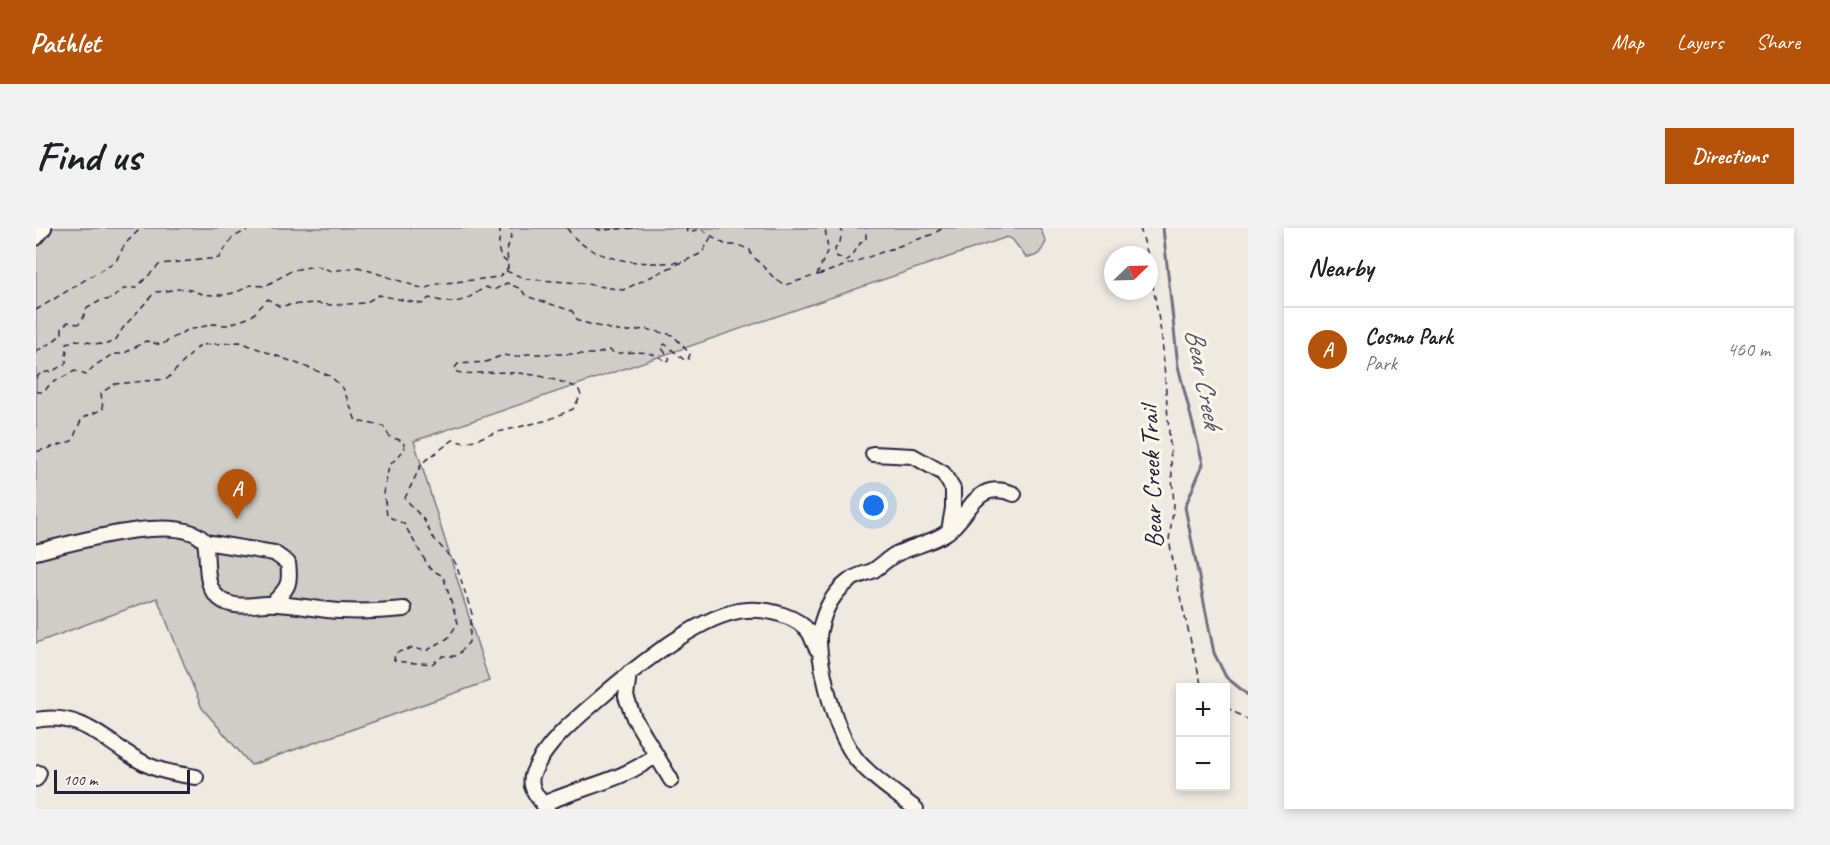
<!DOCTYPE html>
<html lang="en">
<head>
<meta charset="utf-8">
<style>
	body { margin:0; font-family:Caveat,sans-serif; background:#f2f2f2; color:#202124 }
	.controls { position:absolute; right:18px; bottom:18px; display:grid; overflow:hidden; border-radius:0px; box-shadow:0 3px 9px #0003 }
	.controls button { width:54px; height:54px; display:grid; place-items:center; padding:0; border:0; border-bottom:2px solid #e0e0e0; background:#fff; color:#202124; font:30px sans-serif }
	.compass { position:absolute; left:1068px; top:18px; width:54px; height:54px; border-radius:50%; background:#fff; box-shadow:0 3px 9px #0003; rotate:67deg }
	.scale { position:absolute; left:18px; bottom:15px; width:136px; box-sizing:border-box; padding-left:6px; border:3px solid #22223b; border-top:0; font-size:16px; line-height:21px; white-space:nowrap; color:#22223b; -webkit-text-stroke:4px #fbf7ec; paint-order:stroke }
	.you { position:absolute; left:838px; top:278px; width:21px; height:21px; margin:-15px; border:4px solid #fff; border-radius:50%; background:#1a73e8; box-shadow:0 0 0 9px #1a73e833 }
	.badge { display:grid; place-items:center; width:39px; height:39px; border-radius:50%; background:#b45309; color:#fff; font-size:20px; font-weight:700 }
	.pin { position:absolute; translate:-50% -50px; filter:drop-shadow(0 2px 3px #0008) }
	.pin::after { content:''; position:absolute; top:32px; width:21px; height:18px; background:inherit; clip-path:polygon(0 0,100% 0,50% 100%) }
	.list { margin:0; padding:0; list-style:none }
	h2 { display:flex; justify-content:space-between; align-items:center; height:78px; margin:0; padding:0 24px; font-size:26px }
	h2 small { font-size:20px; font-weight:400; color:#757577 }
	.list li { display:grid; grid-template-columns:39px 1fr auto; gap:18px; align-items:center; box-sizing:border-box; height:84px; padding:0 24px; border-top:2px solid #e0e0e0 }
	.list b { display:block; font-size:22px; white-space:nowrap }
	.list p { margin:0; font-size:20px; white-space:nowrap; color:#757577 }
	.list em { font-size:20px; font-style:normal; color:#757577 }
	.map { position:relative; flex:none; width:1212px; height:581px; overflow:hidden; border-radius:0px }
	header { display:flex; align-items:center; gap:36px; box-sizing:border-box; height:84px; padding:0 30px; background:#b45309; color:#fff }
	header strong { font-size:28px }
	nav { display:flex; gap:33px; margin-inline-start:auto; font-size:21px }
	.intro { display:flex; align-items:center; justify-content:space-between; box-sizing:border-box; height:144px; padding:0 36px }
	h1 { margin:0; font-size:42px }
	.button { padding:15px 27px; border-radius:0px; background:#b45309; color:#fff; font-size:21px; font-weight:700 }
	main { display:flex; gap:36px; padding:0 36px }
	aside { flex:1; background:#fff; border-radius:0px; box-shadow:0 3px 9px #0003 }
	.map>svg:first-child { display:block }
	.green { fill:#d0cdc9; stroke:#797882; stroke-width:1.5 }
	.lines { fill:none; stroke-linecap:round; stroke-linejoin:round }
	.stream { stroke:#716f7c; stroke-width:3 }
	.minor-casing { stroke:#22223b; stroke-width:18 }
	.path { stroke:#22223b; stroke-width:1.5; stroke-dasharray:6 4.5; stroke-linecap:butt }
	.minor { stroke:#fbf7ec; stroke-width:14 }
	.labels { text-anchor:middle; stroke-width:6; stroke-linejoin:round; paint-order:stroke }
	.street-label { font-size:26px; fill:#22223b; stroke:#fbf7ec }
	.water-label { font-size:27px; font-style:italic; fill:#575666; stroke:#fbf7ec }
</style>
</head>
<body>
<header>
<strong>Pathlet</strong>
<nav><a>Map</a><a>Layers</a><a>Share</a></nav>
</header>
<div class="intro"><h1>Find us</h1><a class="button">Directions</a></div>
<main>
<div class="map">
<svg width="1212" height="581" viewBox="0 0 1212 581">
	<rect width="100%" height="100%" fill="#eeeae2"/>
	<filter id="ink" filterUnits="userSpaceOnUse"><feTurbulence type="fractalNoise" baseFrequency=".0167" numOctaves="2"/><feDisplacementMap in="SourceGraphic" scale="12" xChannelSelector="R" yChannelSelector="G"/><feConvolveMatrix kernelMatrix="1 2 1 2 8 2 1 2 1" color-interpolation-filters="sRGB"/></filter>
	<g filter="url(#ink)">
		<path class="green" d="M0,0h1004l6,14c-5,10 -8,16 -20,15l-14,-18 -5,-2 -593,204 75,240 -238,84 -49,-57 -45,-110 -121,45z"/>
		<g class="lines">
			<path class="stream" d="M1127,0l15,138 25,98 -18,43 29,146 12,24 22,18"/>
			<defs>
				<path id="minor" d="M0,10l8,-10
					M837,226l40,2 30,17 10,16v19l-4,23
					M169,314l69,11 14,10c3,21 0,25 -15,40
					M0,324c33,-8 146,-42 169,-10 4,18 -2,44 14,56 17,14 39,4 58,6 21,1 42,6 63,7 22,1 43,0 64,-2
					M593,445l-3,24 8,21 37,62
					M0,492c53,-10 76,32 119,48 13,5 28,7 41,9
					M0,551l3,-6
					M507,576c38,-17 80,-23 113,-49
					M511,581c-8,-10 -20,-22 -14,-36 14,-33 48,-58 74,-81 32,-27 97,-80 140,-82 13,-1 24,1 36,5 9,3 20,9 26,17 3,5 5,12 8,17
					M880,581c-18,-14 -49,-35 -62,-53 -5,-8 -10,-16 -13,-24 -9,-19 -26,-82 -21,-102 4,-20 13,-37 29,-49 7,-6 17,-7 25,-11 8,-5 14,-12 22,-16 17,-8 35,-11 50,-21 25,-17 28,-55 68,-39"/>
			</defs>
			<use href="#minor" class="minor-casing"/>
			<path class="path" d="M464,0c1,13 -7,25 7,34
				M531,0c22,35 76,37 114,34
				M560,0l3,2 37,-2
				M652,0l-2,1 1,3 14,-3 25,16h12l12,5 1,4 24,25 10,6 32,-10 11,-26 -3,-21
				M803,0l3,2 -2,12 -5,7 1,7 11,5 5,-5 9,-14 5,-2v-12
				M1104,0l8,27
				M649,33l17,-8 9,-16
				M1113,35l13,75 6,80 6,87 -5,35 10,52 23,96
				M470,43l21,8 54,4 42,7 61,-29
				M782,47l115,-41 10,-6
				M0,82l80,-49 9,-17 16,-16
				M0,123c9,-4 18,-10 26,-17v-7l6,-5 10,2 4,-3 4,-12 14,-8 11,-2 14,-11h11l24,-24 59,-6 13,-20 19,-10
				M0,150l5,-5 12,-2 13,-8 1,-20 9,-3 28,5 11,-4 8,-13 32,-36c9,0 23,-4 29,-3 7,0 13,4 19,5 16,3 35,0 47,-9l15,1 28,-16 23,-4 16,5 26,-4 66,22 12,-5 64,-7 8,-9 -1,-18 5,-17 -1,-5
				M0,164h8l6,-8 25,-13 11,4 8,-9 19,-12h10l23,-13 15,4 24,-14 28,-7 14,1 24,-8 17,-18 11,7 34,-3 19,2 33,-2 14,-8 43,9 7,-6c27,7 34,5 56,-11l9,3 13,-7 14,6 5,7 46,15 6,10 44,11 24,-3 27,6 17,19 -2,6 -5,-1 -18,-15 -4,3 9,12 -4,3c-14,-14 -34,-9 -52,-9l-4,-3 -14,4h-69l-11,3 -13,-2 -17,7 -28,2 -4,5 3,3 8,2c41,-4 74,-2 113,14l3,7 -8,14 -25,11 -50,12 -33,11 -12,-3 -31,23 -17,35 19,22 8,16 24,28 16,50 -3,28 -12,14h-14l-11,8c-13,-2 -25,0 -38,-4l1,-7 18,-5 13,3 22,-13 10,-15 -15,-47 -13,-7 -26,-45 -17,-8 -3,-24 5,-26 16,-17 -2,-8 -13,-4 -7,-11 -27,-5 -13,-33 -13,-12 -90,-34 -40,3 -33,34 -52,5 -14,9 2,16 -21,9 -10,23 -36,11
				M1190,479l22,13"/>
			<use href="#minor" class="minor"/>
		</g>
	</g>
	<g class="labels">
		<g class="street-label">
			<text transform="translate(1115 249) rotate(-92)" y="9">Bear Creek Trail</text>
		</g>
		<g class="water-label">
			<text transform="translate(1168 150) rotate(79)" y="9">Bear Creek</text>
		</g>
	</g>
</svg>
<div class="controls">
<button>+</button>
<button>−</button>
</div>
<svg class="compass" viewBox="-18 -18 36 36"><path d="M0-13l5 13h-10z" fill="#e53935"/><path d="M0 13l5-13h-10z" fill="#757577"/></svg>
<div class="scale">100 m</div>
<div class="you"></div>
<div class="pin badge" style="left:201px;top:291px">A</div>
</div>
<aside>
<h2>Nearby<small></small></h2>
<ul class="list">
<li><span class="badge">A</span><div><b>Cosmo Park</b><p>Park</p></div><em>460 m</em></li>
</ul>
</aside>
</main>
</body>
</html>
